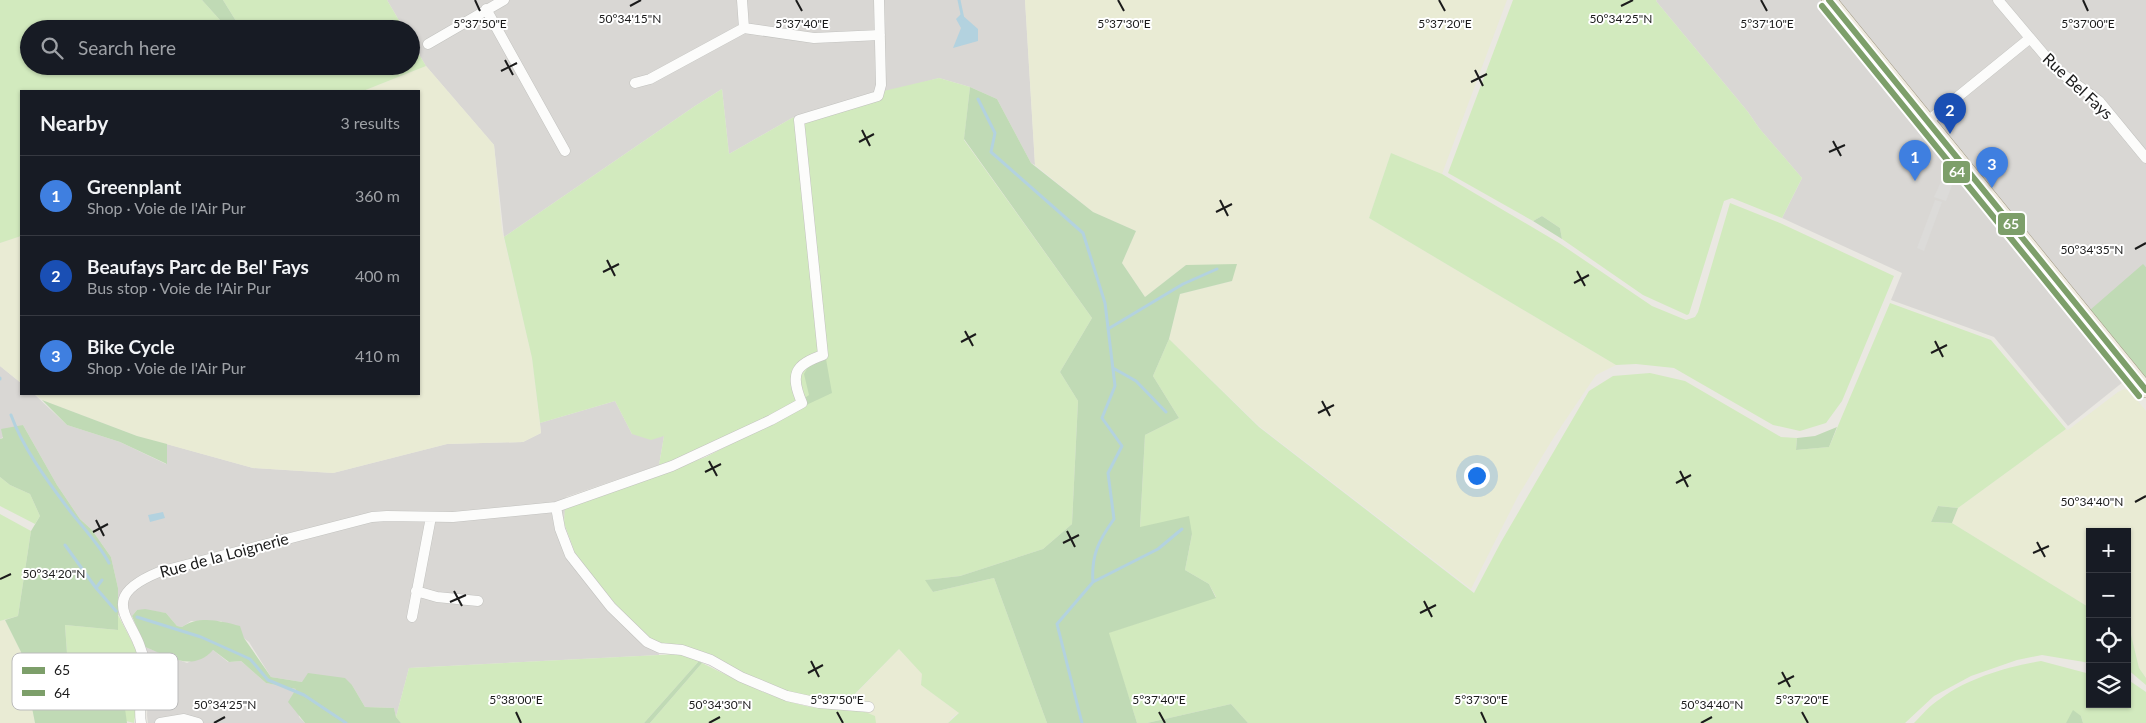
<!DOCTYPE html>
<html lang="en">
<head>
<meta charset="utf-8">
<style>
	body { margin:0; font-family:Lato,sans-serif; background:#242831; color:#f1f3f6 }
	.controls { position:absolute; right:15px; bottom:15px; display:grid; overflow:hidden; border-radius:0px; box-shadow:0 1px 4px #0004 }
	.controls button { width:45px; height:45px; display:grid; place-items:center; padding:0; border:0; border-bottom:1px solid #363941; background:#171b24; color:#f1f3f6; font:25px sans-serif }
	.you { position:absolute; left:1476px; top:475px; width:18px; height:18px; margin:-12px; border:4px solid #fff; border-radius:50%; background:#1a73e8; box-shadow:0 0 0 8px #1a73e833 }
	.badge { display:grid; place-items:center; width:32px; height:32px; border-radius:50%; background:#0f766e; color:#fff; font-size:16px; font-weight:700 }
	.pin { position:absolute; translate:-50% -41px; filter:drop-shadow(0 1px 2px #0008) }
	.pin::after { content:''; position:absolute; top:26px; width:18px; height:15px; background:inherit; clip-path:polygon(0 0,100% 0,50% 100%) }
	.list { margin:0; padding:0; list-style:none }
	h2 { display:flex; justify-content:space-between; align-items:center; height:65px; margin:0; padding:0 20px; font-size:21px }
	h2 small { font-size:16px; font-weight:400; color:#9ea1a6 }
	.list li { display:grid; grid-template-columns:32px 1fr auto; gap:15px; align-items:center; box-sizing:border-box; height:80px; padding:0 20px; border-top:1px solid #363941 }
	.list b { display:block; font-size:19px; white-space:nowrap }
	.list p { margin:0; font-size:16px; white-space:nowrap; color:#9ea1a6 }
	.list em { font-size:16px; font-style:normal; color:#9ea1a6 }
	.icon { flex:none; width:28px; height:28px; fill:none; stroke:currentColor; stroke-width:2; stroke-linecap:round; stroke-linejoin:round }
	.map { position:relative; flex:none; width:2146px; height:723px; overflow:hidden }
	.search { position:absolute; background:#171b24; box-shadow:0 1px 4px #0004; left:20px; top:20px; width:400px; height:55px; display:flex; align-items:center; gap:12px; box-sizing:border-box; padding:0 18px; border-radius:28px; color:#9ea1a6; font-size:19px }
	.panel { position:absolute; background:#171b24; box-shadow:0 1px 4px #0004; left:20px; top:90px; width:400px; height:305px; border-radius:0px }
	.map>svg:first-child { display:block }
	.residential { fill:#d9d7d4 }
	.farmland { fill:#e9ebd4 }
	.grass { fill:#d2eabe }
	.forest { fill:#c0dab5 }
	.parking { fill:#dcdbd9 }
	.water { fill:#b3d2df }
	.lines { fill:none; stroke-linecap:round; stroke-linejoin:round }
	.stream { stroke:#b3d2df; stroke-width:3 }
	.minor-casing { stroke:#c2c2bf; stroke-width:11 }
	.primary-casing { stroke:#9f9880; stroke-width:16 }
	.minor { stroke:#fcfcfb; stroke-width:10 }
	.primary { stroke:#f0ebe1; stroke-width:15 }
	.bus-1-casing { stroke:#fff; stroke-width:10 }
	.bus-2-casing { stroke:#fff; stroke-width:10 }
	.bus-1 { stroke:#7d9f6a; stroke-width:6 }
	.bus-2 { stroke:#7d9f6a; stroke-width:6 }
	.ticks { fill:none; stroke:#1b1b1b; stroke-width:2 }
	.labels { text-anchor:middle; stroke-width:4; stroke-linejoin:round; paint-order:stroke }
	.street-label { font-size:16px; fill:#1b1b1b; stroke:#fff }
	.key { fill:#fff; stroke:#bbb; stroke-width:1 }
	.key-label { font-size:14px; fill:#1b1b1b }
	.ticks-label { font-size:12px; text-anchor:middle; fill:#1b1b1b; stroke:#fff; stroke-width:4; stroke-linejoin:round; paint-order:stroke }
	.line-badge { stroke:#fff; stroke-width:2 }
	.badge-label { font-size:14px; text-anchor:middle; font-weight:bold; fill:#fff }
</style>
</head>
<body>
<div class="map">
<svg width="2146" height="723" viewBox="0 0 2146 723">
	<rect width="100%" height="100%" fill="#eae8e2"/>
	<path class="residential" d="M387,0h638l10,165 -4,-2 -34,-64 -27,-12 -31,-9 -147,40 -63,36 -7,-65 -27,17 -191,131 -10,-92 -68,-79 -15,-25v-12h-7z
		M1657,0h489v267l-3,-2 -15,113 -60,48 -74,-89 -103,-37 11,-27 -120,-55 20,-40 -43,-50 -11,-16 -92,-111z
		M0,366l21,17v11h13l33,31 53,17 46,22 1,-20 86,24 80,5 114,-29 76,-2 18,-9 -1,-10 75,-22 17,33 32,2 -5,29 -93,32 -2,27 11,29 28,37 35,39 19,14 2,12 -250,13 -13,49 -2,-9 -29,-1 -13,-22 -50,-3 -31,-5 -22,-35 -28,-21h-30l-9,6 -5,-1 -11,-13 -29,-3 -5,6 -14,-1v-27l-7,-31 -19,-27 -12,-11 -23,-34 -34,-60 -23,14z
		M145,647l42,16 26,-13 15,12 13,-1 25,22 31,6 2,28 6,6h-157l-1,-8 3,-49z"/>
	<path class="farmland" d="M1025,0h482l-65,174 -51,-21 -22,65 247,147 -20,10 -42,62 -36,59 -47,93 -212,-163 -90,-87 11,-45 52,-13 -46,-16 -41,32 -23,-34 14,-32 -43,-19 -58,-47z
		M426,66l68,79 8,85 30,128 9,75 -18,9 -76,2 -114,29 -80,-5 -116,-32 -95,-36 -8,-6h385v-303h-56z
		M21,236v147l-21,-17v-123z
		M2124,389l6,2 16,20v267l-7,-10 -12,-50v-86h-37v76l-138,-85 6,-15 108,-79 2,1 50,-38z
		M5,620l16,32 14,71h-35v-102z
		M899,649l23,25 -1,11 38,28 -7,4 -4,6h-72l-13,-13 -14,-9z"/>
	<path class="grass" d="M0,0h202l26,29h-199v37h382v-25l15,25 -63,25h-342v145l-21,7z
		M223,0h164l17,29h-163z
		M1513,0h144l-1,1 92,111 11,16 43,50 -20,40 -50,-20 -8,3 -35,113 -2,1 -44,-20 -81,-56 -2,-11 -18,-12 -9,5 -85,-48z
		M939,78l31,9 -6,53 128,178 -32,54 18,29 -6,123 -29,25 -83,27 -34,4 7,12 61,-14 53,145h-99l11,-10 -38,-28 1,-11 -23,-25 -50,51 -58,-5 -134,-52 -19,-14 -35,-39 -28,-37 -11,-30 1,-15 141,-51 105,-55 -128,55 -24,8 5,-29 -13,4 -19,-6 -17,-33 -75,22 -8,-65 -28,-121 191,-131 27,-17 7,65 63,-36 83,-25z
		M1391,153l51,21 117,69 93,63 34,14 9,-3 3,-5 32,-109 50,20 114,53 -52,125 -16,22 -26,8 -27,-6 -99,-57 -38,-4 -20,1 -247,-147z
		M1890,303l101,37 75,89 -108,79 -20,-2 -7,16 21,1 138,85v55l-48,-8 -25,5 -46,16 -37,20 -29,27h-657l-17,-19 -84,19h-10l-29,-90 108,-36 -7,-13 -24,-14 7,-36 -52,-6 5,-93 34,-17 -26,-42 16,-37 90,88 215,166 27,-51 88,-151 24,-15 37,-3 35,8 96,56 16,1 -1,12 33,-3z
		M0,477l10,8 20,9 10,22 -5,8 -35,-18z
		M0,514l31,17 -13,85 -18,5z
		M118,615l22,42 2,16 -8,50 -8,-2 -14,-66 -45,-2 -2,-28 53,5z
		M2127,618l12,50 7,10v7l-19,-16z
		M679,654l20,7 -55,62h-243l-5,-6 13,-49z
		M2041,661l49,13v30h37v-25l19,13v31h-63l-2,-7 -15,7h-152c8,-8 16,-18 26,-24 28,-21 67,-32 101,-38z
		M702,663c33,16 68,35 104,43 23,5 47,-1 69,10l1,7h-226z"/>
	<path class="forest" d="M202,0h21l18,29h-13z
		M970,87l27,12 34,64 62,49 43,19 -14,32 23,34 41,-32 51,-1 -5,17 -52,13 -11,45 -16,37 26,42 -34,17 -5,92 49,-11 3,18 -7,36 24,14 7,14 -107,35 28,90h-90l-53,-145 -61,14 -8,-12 35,-4 83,-27 29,-25 6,-123 -18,-29 32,-54 -128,-179z
		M1542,216l18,12 2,11 -29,-18z
		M2143,264l3,3v116l-56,-73z
		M826,359l6,34 -30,14 -3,-5 10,-7 -5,-21 5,-9z
		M42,400l95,36 30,8v20l-47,-22 -53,-17z
		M23,425l34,60 23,34 12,11 19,27 7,31v42l-53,-5 2,28 46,2 5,4 9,64h-92l-14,-71 -16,-32 13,-4 13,-85 9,-15 -10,-22 -20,-9 -10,-8v-38l3,-1 -2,-9z
		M1837,427l-8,20 -33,3 1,-12 18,-2z
		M1938,506l20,2 -6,15 -21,-1z
		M145,609l21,4 11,13 5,1c17,-12 39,-6 58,-1l4,12 27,39 31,5 6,-9 37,5 7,7 13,22 29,1 2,9 5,6h-96l-17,-21 8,-13 -30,-6 -25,-22 -12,1 -16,-12c-21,23 -44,6 -68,-3l-13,-31 5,-6z
		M699,661l3,2 -52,60h-6z
		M1231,704l17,19h-101z
		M2073,710l8,6 2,7h-17z"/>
	<path class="parking" d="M1948,166l8,9 -10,26 -12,-4z
		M1935,200l7,2 -18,49 -7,-3z"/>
	<path class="water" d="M961,14l17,15v12l-25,7 8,-20 -5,-9z
		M163,512l2,6 -15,4 -2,-7z"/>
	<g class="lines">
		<path class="stream" d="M959,0l4,19
			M978,99l17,34 -4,19 92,81 22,70 10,83 -13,32 20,28 -14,27 6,46c-15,21 -23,36 -21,63l-36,42 25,99
			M1108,329l75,-45 34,-15
			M1113,368l23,13 30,31
			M0,378v1
			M11,415c12,33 35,64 56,92 14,19 31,35 42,56
			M65,545l31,43 20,23
			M1093,582l65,-33 24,-20
			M96,588l6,-8
			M137,617l64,20 49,22 18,21 36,15 42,28"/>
		<defs>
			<path id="minor" d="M742,0l2,28
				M1998,0l59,70 42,31 47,57
				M486,9l79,142
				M428,44l76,-44
				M635,83l15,-4 94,-51 70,10 66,-3
				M1928,121l101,-82
				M556,507l4,22 10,26 41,52 36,35 13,6 22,2 29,10 30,17 46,19 32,7 50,4
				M416,591l21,6 41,4
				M412,617l19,-100
				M141,723c-4,-21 5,-41 3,-61 -5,-41 -53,-62 15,-90l213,-55 15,-1 66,1 103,-10 116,-41 99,-46 31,-17c-12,-29 -8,-38 21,-48l-24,-235 79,-24 3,-11 -2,-85
				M160,723l24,-4 14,4"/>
			<path id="primary" d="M1829,0l317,390"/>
		</defs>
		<use href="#minor" class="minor-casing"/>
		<use href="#primary" class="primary-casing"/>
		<use href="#minor" class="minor"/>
		<use href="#primary" class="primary"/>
		<defs>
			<path id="bus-1" d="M1829,0l317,390"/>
			<path id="bus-2" d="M1822,6l317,390"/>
		</defs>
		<use href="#bus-1" class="bus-1-casing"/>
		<use href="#bus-2" class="bus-2-casing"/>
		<use href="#bus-1" class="bus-1"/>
		<use href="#bus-2" class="bus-2"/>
	</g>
	<path class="ticks" d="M475,0l5,11M796,0l6,11M1118,0l6,11M1439,0l6,11M1761,0l6,11M2083,0l5,11M630,6l11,-6M1621,6l12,-6M505,60l8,15M1475,70l8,16M501,71l16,-8M1471,82l16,-8M862,130l8,16M1833,141l8,15M859,142l15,-8M1829,152l16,-7M1220,200l8,16M1216,212l16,-8M2135,249l11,-6M607,260l8,16M1577,271l8,15M603,272l16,-8M1574,283l15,-8M965,331l8,15M1935,341l8,16M961,342l15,-8M1931,353l16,-8M1322,401l8,15M1318,413l16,-8M709,461l8,15M1680,471l8,16M705,472l16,-8M1676,483l15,-8M2135,502l11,-6M96,520l8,16M1067,531l8,16M93,532l15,-8M2037,542l8,15M1063,543l16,-8M2033,553l16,-7M0,579l11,-5M454,591l8,15M1424,601l8,16M450,602l16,-7M1420,613l16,-8M811,661l8,16M1782,672l8,15M808,673l15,-8M1778,684l16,-8M516,712l5,11M837,712l6,11M1159,712l6,11M1481,712l5,11M1802,712l6,11M214,723l11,-6M709,723l11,-6M1701,723l11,-6"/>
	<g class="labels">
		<g class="street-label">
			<text transform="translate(2078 86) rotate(43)" y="6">Rue Bel Fays</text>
			<text transform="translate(224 555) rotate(-15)" y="6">Rue de la Loignerie</text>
		</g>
	</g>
	<rect x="12" y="653" width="166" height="57" rx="8" class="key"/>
	<rect x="22" y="667" width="23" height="7" fill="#7d9f6a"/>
	<rect x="22" y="690" width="23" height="6" fill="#7d9f6a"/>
	<g class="key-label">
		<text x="54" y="675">65</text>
		<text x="54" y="698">64</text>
	</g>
	<g class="ticks-label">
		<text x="630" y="23">50°34'15"N</text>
		<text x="1621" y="23">50°34'25"N</text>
		<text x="480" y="28">5°37'50"E</text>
		<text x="802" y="28">5°37'40"E</text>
		<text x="1124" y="28">5°37'30"E</text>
		<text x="1445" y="28">5°37'20"E</text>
		<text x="1767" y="28">5°37'10"E</text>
		<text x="2088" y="28">5°37'00"E</text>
		<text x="2092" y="254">50°34'35"N</text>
		<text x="2092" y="506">50°34'40"N</text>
		<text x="54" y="578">50°34'20"N</text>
		<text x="516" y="704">5°38'00"E</text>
		<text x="837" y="704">5°37'50"E</text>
		<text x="1159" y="704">5°37'40"E</text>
		<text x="1481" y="704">5°37'30"E</text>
		<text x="1802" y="704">5°37'20"E</text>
		<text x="225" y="709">50°34'25"N</text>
		<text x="720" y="709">50°34'30"N</text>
		<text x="1712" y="709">50°34'40"N</text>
	</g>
	<g class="line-badge">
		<rect x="1942" y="160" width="29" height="24" rx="5" fill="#7d9f6a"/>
		<rect x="1997" y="212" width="29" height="24" rx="5" fill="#7d9f6a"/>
	</g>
	<g class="badge-label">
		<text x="1957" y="177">64</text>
		<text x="2011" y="229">65</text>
	</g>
</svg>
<div class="controls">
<button>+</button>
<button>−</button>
<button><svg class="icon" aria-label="locate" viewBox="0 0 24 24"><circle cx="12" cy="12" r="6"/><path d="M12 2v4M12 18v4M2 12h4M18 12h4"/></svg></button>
<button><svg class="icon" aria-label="layers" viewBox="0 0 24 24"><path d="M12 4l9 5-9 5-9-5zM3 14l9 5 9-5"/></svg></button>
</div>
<div class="you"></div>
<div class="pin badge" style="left:1915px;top:181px;background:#3f7fe0">1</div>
<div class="pin badge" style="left:1950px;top:134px;background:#1a4fb4">2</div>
<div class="pin badge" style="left:1992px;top:188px;background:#3f7fe0">3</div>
<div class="search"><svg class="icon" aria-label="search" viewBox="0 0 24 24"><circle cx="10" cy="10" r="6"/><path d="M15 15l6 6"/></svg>Search here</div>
<section class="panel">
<h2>Nearby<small>3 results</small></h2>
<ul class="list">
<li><span class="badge" style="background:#3f7fe0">1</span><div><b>Greenplant</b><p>Shop · Voie de l'Air Pur</p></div><em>360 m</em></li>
<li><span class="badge" style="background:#1a4fb4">2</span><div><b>Beaufays Parc de Bel' Fays</b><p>Bus stop · Voie de l'Air Pur</p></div><em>400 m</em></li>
<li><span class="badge" style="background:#3f7fe0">3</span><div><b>Bike Cycle</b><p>Shop · Voie de l'Air Pur</p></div><em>410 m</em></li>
</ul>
</section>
</div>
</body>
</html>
